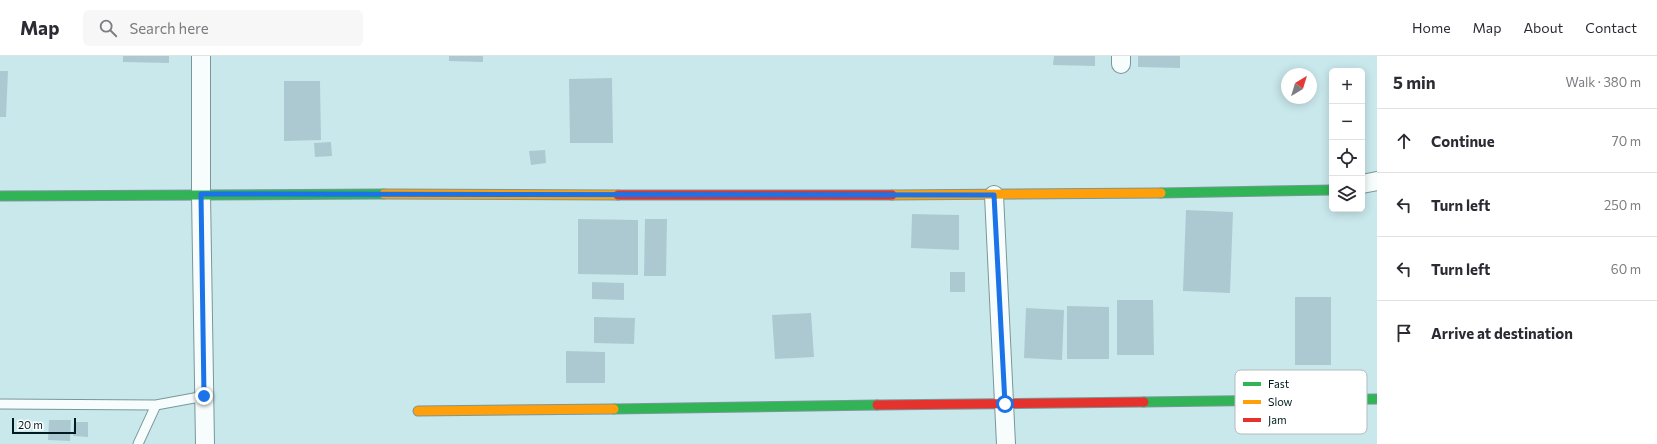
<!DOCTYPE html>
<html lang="en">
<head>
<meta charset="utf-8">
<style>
	body { margin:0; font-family:Commissioner,sans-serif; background:#f7f7f7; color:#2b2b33 }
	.controls { position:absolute; right:12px; top:12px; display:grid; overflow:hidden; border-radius:6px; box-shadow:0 2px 10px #0003 }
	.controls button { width:36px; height:36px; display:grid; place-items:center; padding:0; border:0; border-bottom:1px solid #e1e1e2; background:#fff; color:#2b2b33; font:20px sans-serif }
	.compass { position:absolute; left:1281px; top:12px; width:36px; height:36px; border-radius:50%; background:#fff; box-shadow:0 2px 10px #0003; rotate:38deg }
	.scale { position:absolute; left:12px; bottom:10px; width:64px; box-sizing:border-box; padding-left:4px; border:2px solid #001c20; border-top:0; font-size:11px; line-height:14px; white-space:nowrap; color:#001c20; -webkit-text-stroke:3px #fff; paint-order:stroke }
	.stop { position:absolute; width:12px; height:12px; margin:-9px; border:3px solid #1a73e8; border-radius:50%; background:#fff }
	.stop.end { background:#1a73e8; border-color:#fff; box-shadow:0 1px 4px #0008 }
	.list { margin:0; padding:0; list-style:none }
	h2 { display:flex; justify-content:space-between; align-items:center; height:52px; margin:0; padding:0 16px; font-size:17px }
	h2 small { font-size:13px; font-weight:400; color:#7c7c81 }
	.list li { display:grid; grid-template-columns:26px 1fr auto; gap:12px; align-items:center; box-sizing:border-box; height:64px; padding:0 16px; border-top:1px solid #e1e1e2 }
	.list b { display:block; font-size:15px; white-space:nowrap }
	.list em { font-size:13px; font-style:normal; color:#7c7c81 }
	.icon { flex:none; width:22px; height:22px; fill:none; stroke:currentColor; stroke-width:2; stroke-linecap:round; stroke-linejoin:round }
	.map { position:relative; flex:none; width:1377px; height:388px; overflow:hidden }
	header { display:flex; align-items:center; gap:24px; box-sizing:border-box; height:56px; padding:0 20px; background:#fff; border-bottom:1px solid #e1e1e2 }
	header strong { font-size:19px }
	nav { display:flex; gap:22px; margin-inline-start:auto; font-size:14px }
	.search { width:280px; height:36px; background:#f7f7f7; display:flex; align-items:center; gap:10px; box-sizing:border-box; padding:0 14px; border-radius:6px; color:#7c7c81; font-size:15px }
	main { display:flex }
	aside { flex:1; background:#fff }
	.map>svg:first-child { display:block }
	.building { fill:#acc9d1 }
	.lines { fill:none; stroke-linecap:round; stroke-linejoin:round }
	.lane-casing { stroke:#79979a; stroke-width:11 }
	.street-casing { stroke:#79979a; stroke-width:20 }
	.fast-casing { stroke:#79979a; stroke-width:11 }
	.slow-casing { stroke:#79979a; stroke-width:11 }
	.jam-casing { stroke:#79979a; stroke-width:11 }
	.lane { stroke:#f7fcfc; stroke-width:9 }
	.street { stroke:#f7fcfc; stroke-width:18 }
	.fast { stroke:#30b455; stroke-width:9 }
	.slow { stroke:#ff9f0a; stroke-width:9 }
	.jam { stroke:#e5322d; stroke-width:9 }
	.route { stroke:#1a73e8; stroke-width:5 }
	.key { fill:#fff; stroke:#b2bbbc; stroke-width:1 }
	.key-label { font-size:11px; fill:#001c20 }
</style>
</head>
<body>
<header>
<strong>Map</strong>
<div class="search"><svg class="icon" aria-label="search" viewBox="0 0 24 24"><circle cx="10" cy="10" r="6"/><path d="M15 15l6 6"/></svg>Search here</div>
<nav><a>Home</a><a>Map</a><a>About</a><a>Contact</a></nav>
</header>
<main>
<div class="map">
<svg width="1377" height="388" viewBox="0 0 1377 388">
	<rect width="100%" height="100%" fill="#c9e8ec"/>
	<path class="building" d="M123,0h46v7l-46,-1z
		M449,0h34v6l-34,-1z
		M1054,0h41v10l-42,-1z
		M1138,0h42v12l-42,-1z
		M0,15h8l-2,46h-6z
		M612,22l1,65h-43l-1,-64z
		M284,25h36l1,59 -37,1z
		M331,86l1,14 -17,1 -1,-14z
		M545,94l1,13 -15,2 -2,-14z
		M1186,154l47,2 -3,81 -47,-2z
		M912,158l47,1v35l-48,-2z
		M578,163l60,1v55l-60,-1z
		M645,163h22l-1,57h-22z
		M950,216h15v20h-15z
		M592,226l32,1v17l-32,-1z
		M1295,241h36v68h-36z
		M1117,244h36l1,55h-37z
		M1067,250l42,1v52h-42z
		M1026,252l38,2 -2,50 -38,-2z
		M811,257l3,44 -39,2 -3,-44z
		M594,261l41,1 -1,26 -40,-1z
		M566,295l39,1v31h-39z
		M49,364h22l-1,21 -22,-1z
		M74,366h14v15l-15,-1z"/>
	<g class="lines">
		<defs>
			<path id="lane" d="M0,348l156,1
				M138,388l18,-39 49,-9"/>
			<path id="street" d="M201,0v138l4,250
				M1121,8v-8
				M1362,128l15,-3
				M994,139l12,249"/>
			<path id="fast" d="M1161,137l171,-3
				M0,140l384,-2
				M1144,346l233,-3
				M614,353l263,-4"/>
			<path id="slow" d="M384,138l234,1
				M892,139l269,-2
				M418,355l196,-2"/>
			<path id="jam" d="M618,139h274
				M877,349l267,-3"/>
		</defs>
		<use href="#lane" class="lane-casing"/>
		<use href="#street" class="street-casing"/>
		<use href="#fast" class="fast-casing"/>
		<use href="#slow" class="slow-casing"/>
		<use href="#jam" class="jam-casing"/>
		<use href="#lane" class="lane"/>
		<use href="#street" class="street"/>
		<use href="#fast" class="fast"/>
		<use href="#slow" class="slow"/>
		<use href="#jam" class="jam"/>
	</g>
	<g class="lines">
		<path class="route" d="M204,340l-3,-202 793,1 11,209"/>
	</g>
	<rect x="1235" y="314" width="132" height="64" rx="6" class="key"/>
	<rect x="1243" y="326" width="18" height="4" fill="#30b455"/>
	<rect x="1243" y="344" width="18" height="4" fill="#ff9f0a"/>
	<rect x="1243" y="362" width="18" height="4" fill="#e5322d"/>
	<g class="key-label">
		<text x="1268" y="332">Fast</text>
		<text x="1268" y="350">Slow</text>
		<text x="1268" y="368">Jam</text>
	</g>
</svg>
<div class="controls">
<button>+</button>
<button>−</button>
<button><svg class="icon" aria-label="locate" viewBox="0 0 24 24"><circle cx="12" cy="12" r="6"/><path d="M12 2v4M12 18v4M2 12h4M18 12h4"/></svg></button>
<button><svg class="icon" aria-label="layers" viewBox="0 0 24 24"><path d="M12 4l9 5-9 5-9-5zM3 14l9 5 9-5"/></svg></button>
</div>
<svg class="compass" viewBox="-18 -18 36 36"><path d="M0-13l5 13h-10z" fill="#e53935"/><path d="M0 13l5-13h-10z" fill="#7c7c81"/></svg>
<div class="scale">20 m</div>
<div class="stop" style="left:1005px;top:348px"></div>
<div class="stop end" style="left:204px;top:340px"></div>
</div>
<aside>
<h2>5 min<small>Walk · 380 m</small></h2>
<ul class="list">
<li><svg class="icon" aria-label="ahead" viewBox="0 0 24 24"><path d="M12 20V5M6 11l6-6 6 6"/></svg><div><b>Continue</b></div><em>70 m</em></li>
<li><svg class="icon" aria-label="left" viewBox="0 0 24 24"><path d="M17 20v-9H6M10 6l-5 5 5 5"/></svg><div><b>Turn left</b></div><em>250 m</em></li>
<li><svg class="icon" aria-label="left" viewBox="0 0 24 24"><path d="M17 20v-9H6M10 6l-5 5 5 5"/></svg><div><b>Turn left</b></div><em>60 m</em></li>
<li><svg class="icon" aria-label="arrive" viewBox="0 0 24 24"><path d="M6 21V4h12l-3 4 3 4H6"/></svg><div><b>Arrive at destination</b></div></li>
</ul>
</aside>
</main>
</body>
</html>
